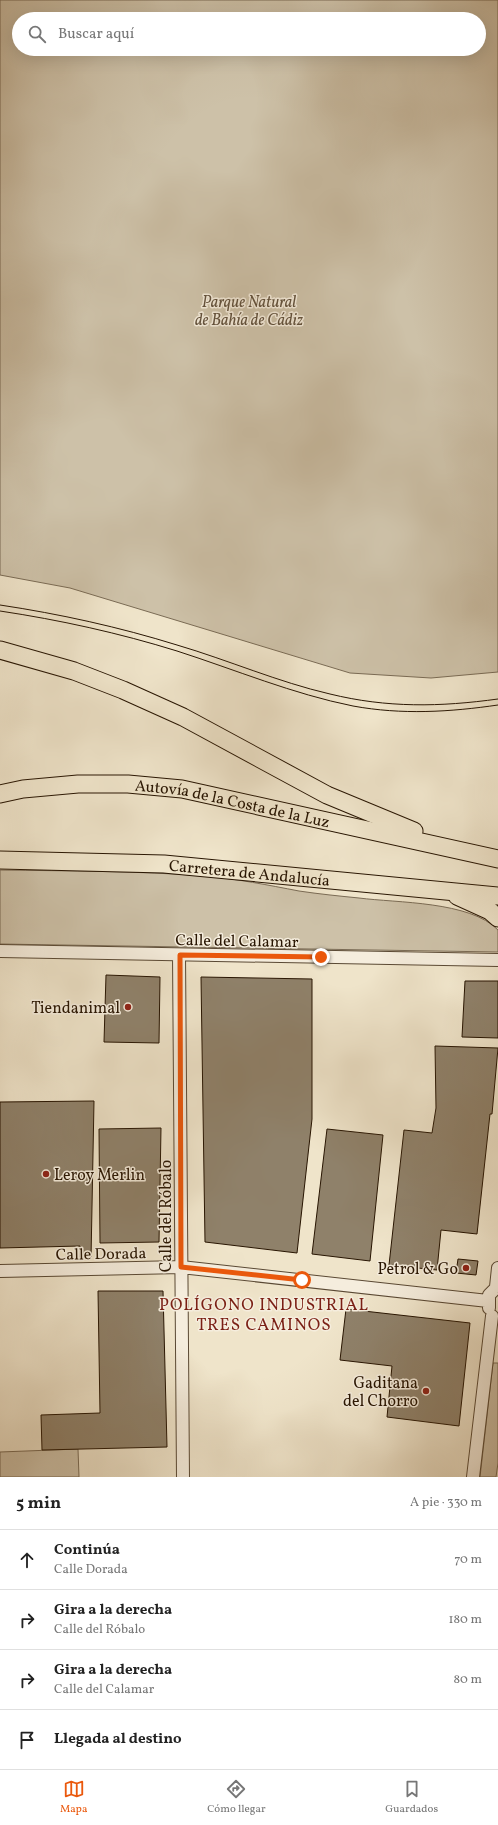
<!DOCTYPE html>
<html lang="es">
<head>
<meta charset="utf-8">
<style>
	body { margin:0; font-family:Vollkorn,serif; background:#f6f6f6; color:#222 }
	.stop { position:absolute; width:12px; height:12px; margin:-9px; border:3px solid #ea580c; border-radius:50%; background:#fff }
	.stop.end { background:#ea580c; border-color:#fff; box-shadow:0 1px 4px #0008 }
	.list { margin:0; padding:0; list-style:none }
	h2 { display:flex; justify-content:space-between; align-items:center; height:52px; margin:0; padding:0 16px; font-size:17px }
	h2 small { font-size:13px; font-weight:400; color:#767676 }
	.list li { display:grid; grid-template-columns:26px 1fr auto; gap:12px; align-items:center; box-sizing:border-box; height:60px; padding:0 16px; border-top:1px solid #e0e0e0 }
	.list b { display:block; font-size:15px; white-space:nowrap }
	.list p { margin:0; font-size:13px; white-space:nowrap; color:#767676 }
	.list em { font-size:13px; font-style:normal; color:#767676 }
	.icon { flex:none; width:22px; height:22px; fill:none; stroke:currentColor; stroke-width:2; stroke-linecap:round; stroke-linejoin:round }
	.map { position:relative; flex:none; width:498px; height:1477px; overflow:hidden }
	.search { position:absolute; background:#fff; box-shadow:0 4px 16px #0002; left:12px; right:12px; top:12px; height:44px; display:flex; align-items:center; gap:10px; box-sizing:border-box; padding:0 14px; border-radius:22px; color:#767676; font-size:15px }
	.sheet { height:292px; background:#fff }
	nav { display:flex; justify-content:space-around; align-items:center; box-sizing:border-box; height:56px; border-top:1px solid #e0e0e0; background:#fff; font-size:11px; color:#767676 }
	nav a { display:grid; justify-items:center; gap:2px }
	nav .on { color:#ea580c }
	.map>svg:first-child { display:block }
	.green { fill:#cdc1a8; stroke:#7a6b55; fill-rule:evenodd }
	.building { fill:#8f816a; stroke:#281502 }
	.lines { fill:none; stroke-linecap:round; stroke-linejoin:round }
	.minor-casing { stroke:#5a4934; stroke-width:14 }
	.highway-casing { stroke:#281502; stroke-width:19 }
	.minor { stroke:#f5eddd; stroke-width:12 }
	.highway { stroke:#efe4ca; stroke-width:17 }
	.tram { stroke:#281502; stroke-width:1 }
	.route { stroke:#ea580c; stroke-width:5 }
	.poi-dot { fill:#8f2418; stroke:#f5eddd; stroke-width:1.5 }
	.labels { text-anchor:middle; stroke-width:3; stroke-linejoin:round; paint-order:stroke }
	.park-label { font-size:16px; font-style:italic; fill:#62513c; stroke:#f5eddd }
	.street-label { font-size:16px; fill:#281502; stroke:#f5eddd }
	.poi-label { font-size:16px; fill:#281502; stroke:#f5eddd; text-anchor:end }
	.neighbourhood-label { font-size:17px; letter-spacing:1px; fill:#7a1f14; stroke:#f5eddd }
</style>
</head>
<body>
<div class="map">
<svg width="498" height="1477" viewBox="0 0 498 1477">
	<rect width="100%" height="100%" fill="#efe4ca"/>
	<filter id="stains"><feTurbulence type="fractalNoise" baseFrequency=".005" numOctaves="4"/><feColorMatrix values="0 0 0 0 .2 0 0 0 0 .09 0 0 0 0 .02 0 0 0 .5 -.17"/></filter>
	<radialGradient id="worn" r=".72"><stop offset=".6" stop-color="#630" stop-opacity="0"/><stop offset="1" stop-color="#630" stop-opacity=".3"/></radialGradient>
	<path class="green" d="M0,0h498v672l-67,6 -81,-5 -280,-85 -70,-13zM19,19h460v30h-460z
		M0,870c69,1 138,1 206,6 31,3 62,9 93,15 20,3 40,5 60,7 38,5 111,3 139,32v22l-498,-8z
		M493,1363h5v100l-2,14h-16z
		M78,1449l1,28h-79v-25z"/>
	<path class="building" d="M106,975l54,2 -1,66 -55,-1z
		M201,977l111,2v140l-15,134 -92,-11z
		M465,981h33v57l-36,-1z
		M435,1046l63,2 -6,66h-2l-13,120 -36,-4 -4,40 -48,-5 15,-135 28,3 4,-25z
		M94,1101l-3,158 -11,-1v-12l-80,2v-146z
		M161,1128l-2,114 -59,1 -1,-114z
		M327,1129l56,6 -13,126 -58,-7z
		M458,1259l20,2 -2,14 -20,-2z
		M98,1291h65l4,156 -125,3 -1,-35 59,-2z
		M346,1309l124,14 -11,103 -72,-9 5,-51 -52,-6z"/>
	<g class="lines">
		<defs>
			<path id="minor" d="M0,951l498,9
				M179,955l4,522
				M0,1271l181,-4 307,34
				M496,1287l2,-19
				M489,1308v-13l9,-9
				M473,1477l19,-161"/>
			<g id="highway">
				<path d="M0,650l74,21 49,19 60,27 144,78 87,36"/>
				<path id="s1" d="M0,794l23,-5 55,-5h50l54,5 316,70"/>
				<path id="s2" d="M0,860l164,4 334,32"/>
				<path d="M457,896l33,15 8,7"/>
			</g>
		</defs>
		<use href="#minor" class="minor-casing"/>
		<use href="#highway" class="highway-casing"/>
		<use href="#minor" class="minor"/>
		<use href="#highway" class="highway"/>
		<path class="tram" d="M0,605c60,9 119,22 177,40 51,15 101,37 153,49 57,14 110,13 168,5
			M0,611c60,9 119,22 177,40 59,19 116,43 176,55 49,9 97,6 145,-1"/>
	</g>
	<g class="lines">
		<path class="route" d="M302,1280l-121,-13 -1,-312 141,2"/>
	</g>
	<g class="poi-dot">
		<circle cx="128" cy="1007" r="4"/>
		<circle cx="46" cy="1174" r="4"/>
		<circle cx="466" cy="1268" r="4"/>
		<circle cx="426" cy="1391" r="4"/>
	</g>
	<g class="labels">
		<g class="park-label">
			<text x="249" y="307">Parque Natural<tspan x="249" dy="18">de Bahía de Cádiz</tspan></text>
		</g>
		<g class="street-label">
			<text dy="6" stroke="none"><textPath href="#s1" startOffset="235">Autovía de la Costa de la Luz</textPath></text>
			<text dy="6" stroke="none"><textPath href="#s2" startOffset="250">Carretera de Andalucía</textPath></text>
			<text transform="translate(237 940) rotate(1)" y="6">Calle del Calamar</text>
			<text transform="translate(165 1216) rotate(-90)" y="6">Calle del Róbalo</text>
			<text transform="translate(101 1253) rotate(-1)" y="6">Calle Dorada</text>
		</g>
		<g class="poi-label">
			<text x="120" y="1013">Tiendanimal</text>
			<text x="54" y="1180" text-anchor="start">Leroy Merlin</text>
			<text x="458" y="1274">Petrol &amp; Go</text>
			<text x="418" y="1388">Gaditana<tspan x="418" dy="18">del Chorro</tspan></text>
		</g>
		<g class="neighbourhood-label">
			<text x="264" y="1310">POLÍGONO INDUSTRIAL<tspan x="264" dy="20">TRES CAMINOS</tspan></text>
		</g>
	</g>
	<rect width="100%" height="100%" filter="url(#stains)"/>
	<rect width="100%" height="100%" fill="url(#worn)"/>
</svg>
<div class="stop" style="left:302px;top:1280px"></div>
<div class="stop end" style="left:321px;top:957px"></div>
<div class="search"><svg class="icon" aria-label="search" viewBox="0 0 24 24"><circle cx="10" cy="10" r="6"/><path d="M15 15l6 6"/></svg>Buscar aquí</div>
</div>
<section class="sheet">
<h2>5 min<small>A pie · 330 m</small></h2>
<ul class="list">
<li><svg class="icon" aria-label="ahead" viewBox="0 0 24 24"><path d="M12 20V5M6 11l6-6 6 6"/></svg><div><b>Continúa</b><p>Calle Dorada</p></div><em>70 m</em></li>
<li><svg class="icon" aria-label="right" viewBox="0 0 24 24"><path d="M7 20v-9h11M14 6l5 5-5 5"/></svg><div><b>Gira a la derecha</b><p>Calle del Róbalo</p></div><em>180 m</em></li>
<li><svg class="icon" aria-label="right" viewBox="0 0 24 24"><path d="M7 20v-9h11M14 6l5 5-5 5"/></svg><div><b>Gira a la derecha</b><p>Calle del Calamar</p></div><em>80 m</em></li>
<li><svg class="icon" aria-label="arrive" viewBox="0 0 24 24"><path d="M6 21V4h12l-3 4 3 4H6"/></svg><div><b>Llegada al destino</b></div></li>
</ul>
</section>
<nav>
<a class="on"><svg class="icon" aria-label="map" viewBox="0 0 24 24"><path d="M3 6l6-2 6 2 6-2v14l-6 2-6-2-6 2zM9 4v14M15 6v14"/></svg>Mapa</a>
<a><svg class="icon" aria-label="directions" viewBox="0 0 24 24"><path d="M12 3l9 9-9 9-9-9zM9 14v-3h6M13 9l2 2-2 2"/></svg>Cómo llegar</a>
<a><svg class="icon" aria-label="saved" viewBox="0 0 24 24"><path d="M7 4h10v16l-5-4-5 4z"/></svg>Guardados</a>
</nav>
</body>
</html>
